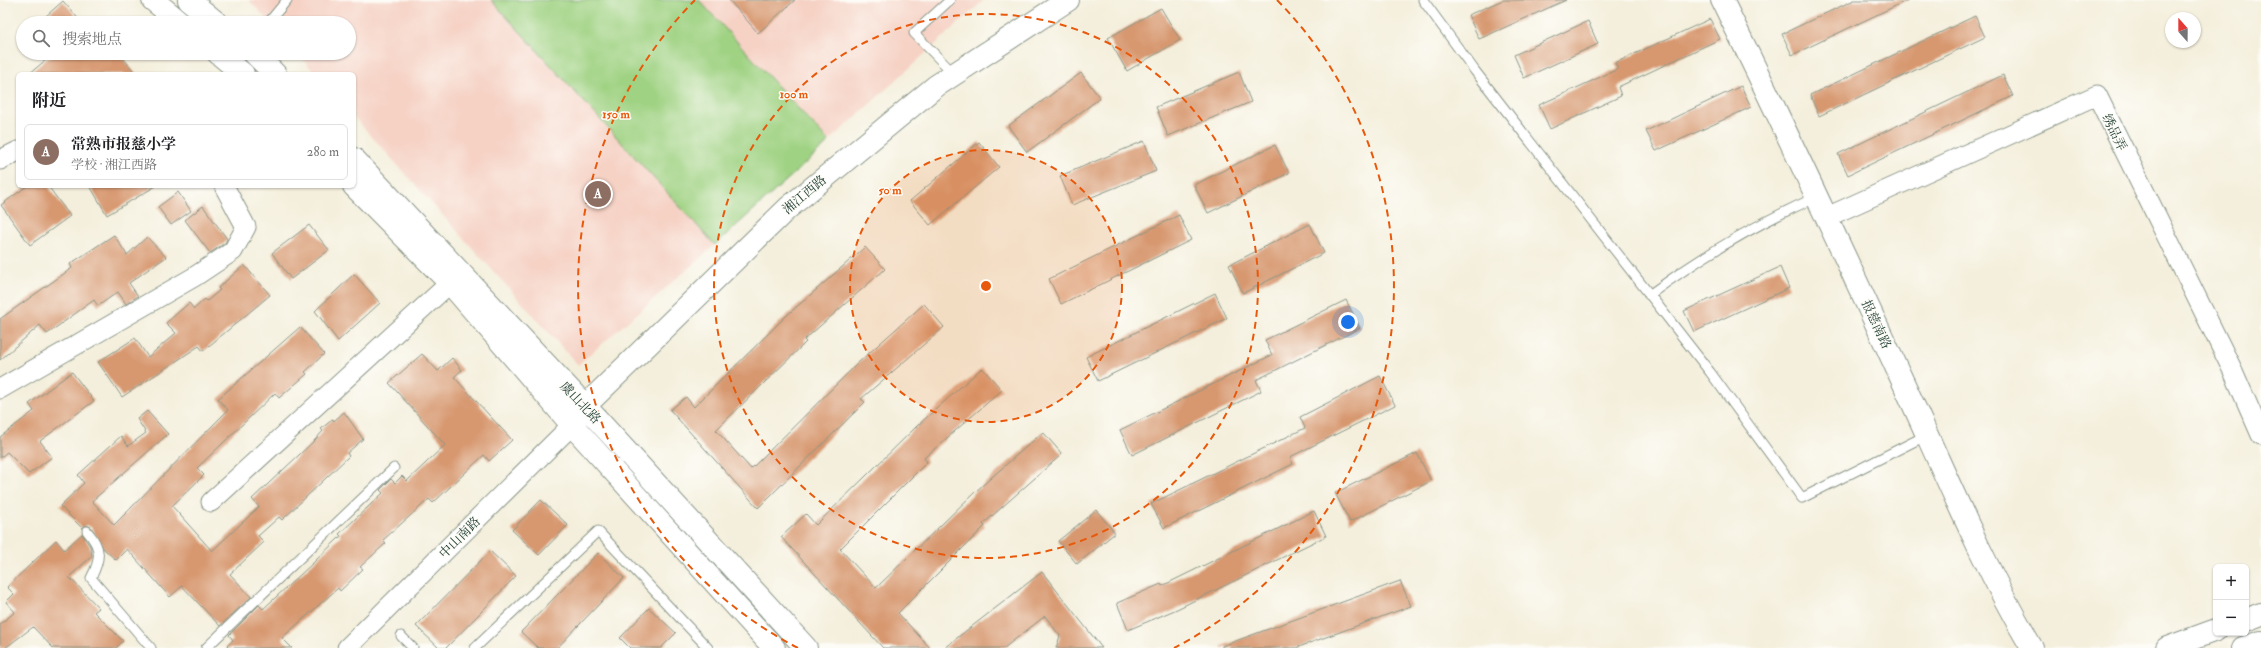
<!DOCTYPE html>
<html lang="zh">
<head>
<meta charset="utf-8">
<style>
	body { margin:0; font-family:"IM FELL Double Pica","Noto Serif SC",serif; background:#f6f6f6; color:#202124 }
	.controls { position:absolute; right:12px; bottom:12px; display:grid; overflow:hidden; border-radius:6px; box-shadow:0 1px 3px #0004 }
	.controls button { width:36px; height:36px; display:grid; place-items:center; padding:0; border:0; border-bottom:1px solid #e0e0e0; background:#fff; color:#202124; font:20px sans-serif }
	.compass { position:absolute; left:2165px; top:12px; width:36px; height:36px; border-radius:50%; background:#fff; box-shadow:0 1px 3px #0004; rotate:339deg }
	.you { position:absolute; left:1348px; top:322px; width:14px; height:14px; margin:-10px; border:3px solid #fff; border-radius:50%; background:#1a73e8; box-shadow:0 0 0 6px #1a73e833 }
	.badge { display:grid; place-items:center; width:26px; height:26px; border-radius:50%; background:#d93025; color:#fff; font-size:13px; font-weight:700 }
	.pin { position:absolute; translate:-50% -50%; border:2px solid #fff; box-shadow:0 1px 4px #0006 }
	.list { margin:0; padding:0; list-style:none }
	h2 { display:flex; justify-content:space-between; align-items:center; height:52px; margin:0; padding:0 16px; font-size:17px }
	h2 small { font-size:13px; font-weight:400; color:#757577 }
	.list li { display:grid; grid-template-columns:26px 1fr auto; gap:12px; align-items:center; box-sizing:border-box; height:56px; margin:0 8px 8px; padding:0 8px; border:1px solid #e0e0e0; border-radius:6px }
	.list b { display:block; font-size:15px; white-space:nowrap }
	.list p { margin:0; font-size:13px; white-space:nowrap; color:#757577 }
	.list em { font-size:13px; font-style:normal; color:#757577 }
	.icon { flex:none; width:22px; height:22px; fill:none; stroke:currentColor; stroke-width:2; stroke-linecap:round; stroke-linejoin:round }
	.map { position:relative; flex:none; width:2261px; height:648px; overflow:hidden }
	.search { position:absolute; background:#fff; box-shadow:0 1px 3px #0004; left:16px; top:16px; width:340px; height:44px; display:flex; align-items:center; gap:10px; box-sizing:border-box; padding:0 14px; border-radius:22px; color:#757577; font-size:15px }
	.panel { position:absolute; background:#fff; box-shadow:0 1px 3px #0004; left:16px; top:72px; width:340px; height:116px; border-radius:6px }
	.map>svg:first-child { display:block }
	.built { fill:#f6d2c5 }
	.green { fill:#9fd282; stroke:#5f885b }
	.building { fill:#d7986f }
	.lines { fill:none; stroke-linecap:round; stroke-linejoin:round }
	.service-casing { stroke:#8a9688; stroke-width:11 }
	.minor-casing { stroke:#8a9688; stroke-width:21 }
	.tertiary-casing { stroke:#8a9688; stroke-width:24 }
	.primary-casing { stroke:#8a9688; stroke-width:24 }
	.service { stroke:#fff; stroke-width:9 }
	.minor { stroke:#fff; stroke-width:19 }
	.tertiary { stroke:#fff; stroke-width:22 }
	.primary { stroke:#fff; stroke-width:22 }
	.ring { fill:none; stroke:#e8590c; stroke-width:2; stroke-dasharray:7 5 }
	.labels { text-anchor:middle; stroke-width:3; stroke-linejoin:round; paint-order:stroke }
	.street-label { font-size:13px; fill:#1f3d34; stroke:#fdfcf7 }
	.centre { fill:#e8590c; stroke:#fdfcf7; stroke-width:2 }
	.ring-label { font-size:12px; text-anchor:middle; font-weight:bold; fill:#e8590c; stroke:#fdfcf7; stroke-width:3; stroke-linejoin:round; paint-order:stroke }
</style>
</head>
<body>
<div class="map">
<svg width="2261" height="648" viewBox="0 0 2261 648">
	<rect width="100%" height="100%" fill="#fdfcf7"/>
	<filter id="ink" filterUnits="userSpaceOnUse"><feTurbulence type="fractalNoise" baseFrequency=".025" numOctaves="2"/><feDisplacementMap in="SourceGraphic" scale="8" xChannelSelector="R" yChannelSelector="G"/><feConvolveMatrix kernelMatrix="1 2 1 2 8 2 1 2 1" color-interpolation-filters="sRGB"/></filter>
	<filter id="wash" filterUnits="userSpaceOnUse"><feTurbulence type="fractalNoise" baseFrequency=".012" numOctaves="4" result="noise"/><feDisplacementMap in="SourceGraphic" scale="16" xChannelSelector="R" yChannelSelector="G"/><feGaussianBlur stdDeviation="0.9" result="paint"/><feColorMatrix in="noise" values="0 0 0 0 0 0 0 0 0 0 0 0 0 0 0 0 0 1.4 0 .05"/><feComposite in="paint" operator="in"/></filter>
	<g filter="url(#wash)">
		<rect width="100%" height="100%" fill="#f4efdc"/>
		<path class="built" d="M249,0h735l-269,245 -137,120 -224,-248v-43h-38l-19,-21h52v-30h-79z"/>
		<path class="green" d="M491,0h208l130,142 -114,103z"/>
		<g id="blocks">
			<path class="building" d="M729,0h66l-37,33z
				M1503,0h63l-87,39 -11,-24z
				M1854,0h54l-116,55 -10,-21z
				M63,1l19,22h-44z
				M1161,8l19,32 -53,31 -19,-33z
				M1975,16l10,21 -166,79 -9,-21z
				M1710,19l10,20 -102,48 3,9 -71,33 -11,-24 79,-36 -3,-6z
				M1588,21l10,23 -74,34 -10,-23z
				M54,53h65l17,21h-107z
				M1239,72l12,30 -83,34 -12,-29z
				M1081,73l19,25 -73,54 -19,-26z
				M2003,75l10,21 -165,79 -10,-21z
				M1741,86l10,21 -95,44 -10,-20z
				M1144,141l12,30 -84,34 -12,-29z
				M979,142l20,25 -69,58 -20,-24z
				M1275,145l14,28 -81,40 -14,-28z
				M27,186h21l22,30 -40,29 -29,-40z
				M90,186h66l-49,29z
				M178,192l13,19 -20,14 -13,-18z
				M203,206l24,33 -2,4 -15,10 -25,-33z
				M1179,215l12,25 -130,64 -12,-25z
				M1310,224l14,29 -81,40 -14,-28z
				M309,225l20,25 -38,29 -19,-26z
				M114,235l13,20 20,-18 19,20 -37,26 9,13 -12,8 -8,-12 -20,14 -4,-6 -47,34 -7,-9 -40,35v-41l72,-51 -2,-4z
				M865,247l20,22 -81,71 2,2 -90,88 35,39 108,-107 65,-58 20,23 -83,72 4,3 -107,106 -88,-98 16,-13 8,10 91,-90z
				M244,265l26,30 -67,56 -4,-5 -77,51 -24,-35 37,-24 13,19 28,-24 -10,-10 23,-20 5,6 11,-10 2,2 13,-11 -2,-2z
				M1780,267l9,21 -95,44 -10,-21z
				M354,274l26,29 -42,38 -23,-30z
				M1215,293l12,25 -129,63 -12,-24z
				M1346,300l14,28 -104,52 5,11 -129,64 -12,-25 152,-75 -7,-15z
				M300,327l24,27 -19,18 2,2 -28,24 -4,-5 -78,75 7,7 -32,31 40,45 47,-44 -7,-8 63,-59 8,-9 -2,-2 12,-10 1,2 10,-9 19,27 -16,14 2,3 -67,64 -3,-3 -21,19 6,6 -34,32 21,23 -31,29 -38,-40 -12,11 -43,-48 -11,11 -13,-12 -12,-21 -5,-2 -4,3 -22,-22 24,-23 -6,-8 43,-39 7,10 18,-13 -9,-14 10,-8 21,23 -76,67 22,24 114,-115 -10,-11z
				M422,354l16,17 14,-13 10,12 -8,7 58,63 -23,21 -5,-6 -51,48 -4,-4 -46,41 3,3 -26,24 3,2 -23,22 -2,-3 -56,50 10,10h-67l8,-8 -4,-5 30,-30 4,4 50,-46 28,-27 -2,-2 44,-41 -3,-3 11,-11 4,4 7,-7 5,5 38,-36 -56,-62z
				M982,368l20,22 -78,68 3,4 -87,87 36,39 99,-96 68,-60 19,22 -79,70 2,2 -87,87 32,35h-47l-102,-111 25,-23 10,11 101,-99z
				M72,372l22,29 -54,40 12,16 -23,17 -22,-22 -7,6v-21l34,-26 -5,-7z
				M1380,376l15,29 -105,52 3,7 -129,64 -13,-24 154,-76 -5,-11z
				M1417,453l14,28 -81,41 -15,-29z
				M541,500l27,25 -29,30 -27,-25z
				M1096,510l19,23 -38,31 -19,-23z
				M1314,511l12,25 -149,73 -49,21 -11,-27 44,-19 1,2z
				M82,534l8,12 2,10 -23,21 30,31 -5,4 29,29 -7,7h-63l-20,-21 -28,21h-5v-24l15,-12 -9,-10 8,-8 -7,-7 49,-47 8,10z
				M490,551l26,25 -70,72h-7l-23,-22z
				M598,553l26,25 -67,70h-19l-17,-16z
				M1042,572l60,76h-46l4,-12 -15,-20 -41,32h-60z
				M1400,581l11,25 -115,42h-74v-2z
				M649,608l27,25 -15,15h-31l-10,-10z"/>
		</g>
	</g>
	<g filter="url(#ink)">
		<use href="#blocks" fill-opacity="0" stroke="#8a9688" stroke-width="1"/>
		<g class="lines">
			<defs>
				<path id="service" d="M950,0l-36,33 40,41
					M1423,0l52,71 235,301 92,126 125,-63
					M268,23l19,-23
					M1649,295c53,-39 108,-72 168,-98
					M87,531c15,17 14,28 4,47l60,70
					M401,636l12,12
					M206,648l188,-180
					M475,648l123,-117 110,117"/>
				<path id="minor" d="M0,160l18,-9
					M1827,217l270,-122 136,276 28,64
					M0,389l194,-112 39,-26 13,-24 -22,-41
					M211,502l239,-219
					M347,648l225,-223"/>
				<path id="tertiary" d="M1722,0c62,126 122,254 181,382 41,89 79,181 129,266
					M574,422l11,-16 203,-198 148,-122 132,-86"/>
				<path id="primary" d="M153,0l28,23
					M189,0l28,23
					M218,53l25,21
					M254,53l21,21
					M354,159l231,247 221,242
					M354,186l96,97 122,142 202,223
					M2246,620l15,-6
					M2167,648l49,-18
					M2243,648l18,-6"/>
			</defs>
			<use href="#service" class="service-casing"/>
			<use href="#minor" class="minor-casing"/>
			<use href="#tertiary" class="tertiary-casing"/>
			<use href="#primary" class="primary-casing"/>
			<use href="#service" class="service"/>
			<use href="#minor" class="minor"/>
			<use href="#tertiary" class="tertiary"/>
			<use href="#primary" class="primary"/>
		</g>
	</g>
	<circle cx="986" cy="286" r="136" fill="#e8590c" fill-opacity=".12"/>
	<g class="ring">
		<circle cx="986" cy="286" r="136"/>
		<circle cx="986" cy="286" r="272"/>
		<path d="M798 648A408 408 0 0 1 695 0M1277 0A408 408 0 0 1 1174 648"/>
	</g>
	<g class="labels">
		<g class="street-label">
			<text transform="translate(2115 132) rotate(64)" y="5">绣品弄</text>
			<text transform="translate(804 194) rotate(-40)" y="5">湘江西路</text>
			<text transform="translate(1877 324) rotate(65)" y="5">报慈南路</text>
			<text transform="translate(581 402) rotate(47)" y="5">虞山北路</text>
			<text transform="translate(459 537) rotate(-45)" y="5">中山南路</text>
		</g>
	</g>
	<circle cx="986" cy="286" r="6" class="centre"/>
	<g class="ring-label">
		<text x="794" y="98">100 m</text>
		<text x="616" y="118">150 m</text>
		<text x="890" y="194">50 m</text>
	</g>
</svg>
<div class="controls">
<button>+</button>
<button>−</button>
</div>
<svg class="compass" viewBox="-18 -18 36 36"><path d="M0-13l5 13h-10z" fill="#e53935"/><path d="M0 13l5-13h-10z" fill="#757577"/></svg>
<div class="you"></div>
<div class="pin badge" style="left:598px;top:194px;background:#8d6e63">A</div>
<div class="search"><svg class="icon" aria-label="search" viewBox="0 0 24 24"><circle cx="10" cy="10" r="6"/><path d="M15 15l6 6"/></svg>搜索地点</div>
<section class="panel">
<h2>附近<small></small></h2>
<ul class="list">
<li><span class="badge" style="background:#8d6e63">A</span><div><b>常熟市报慈小学</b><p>学校 · 湘江西路</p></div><em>280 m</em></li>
</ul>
</section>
</div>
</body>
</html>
